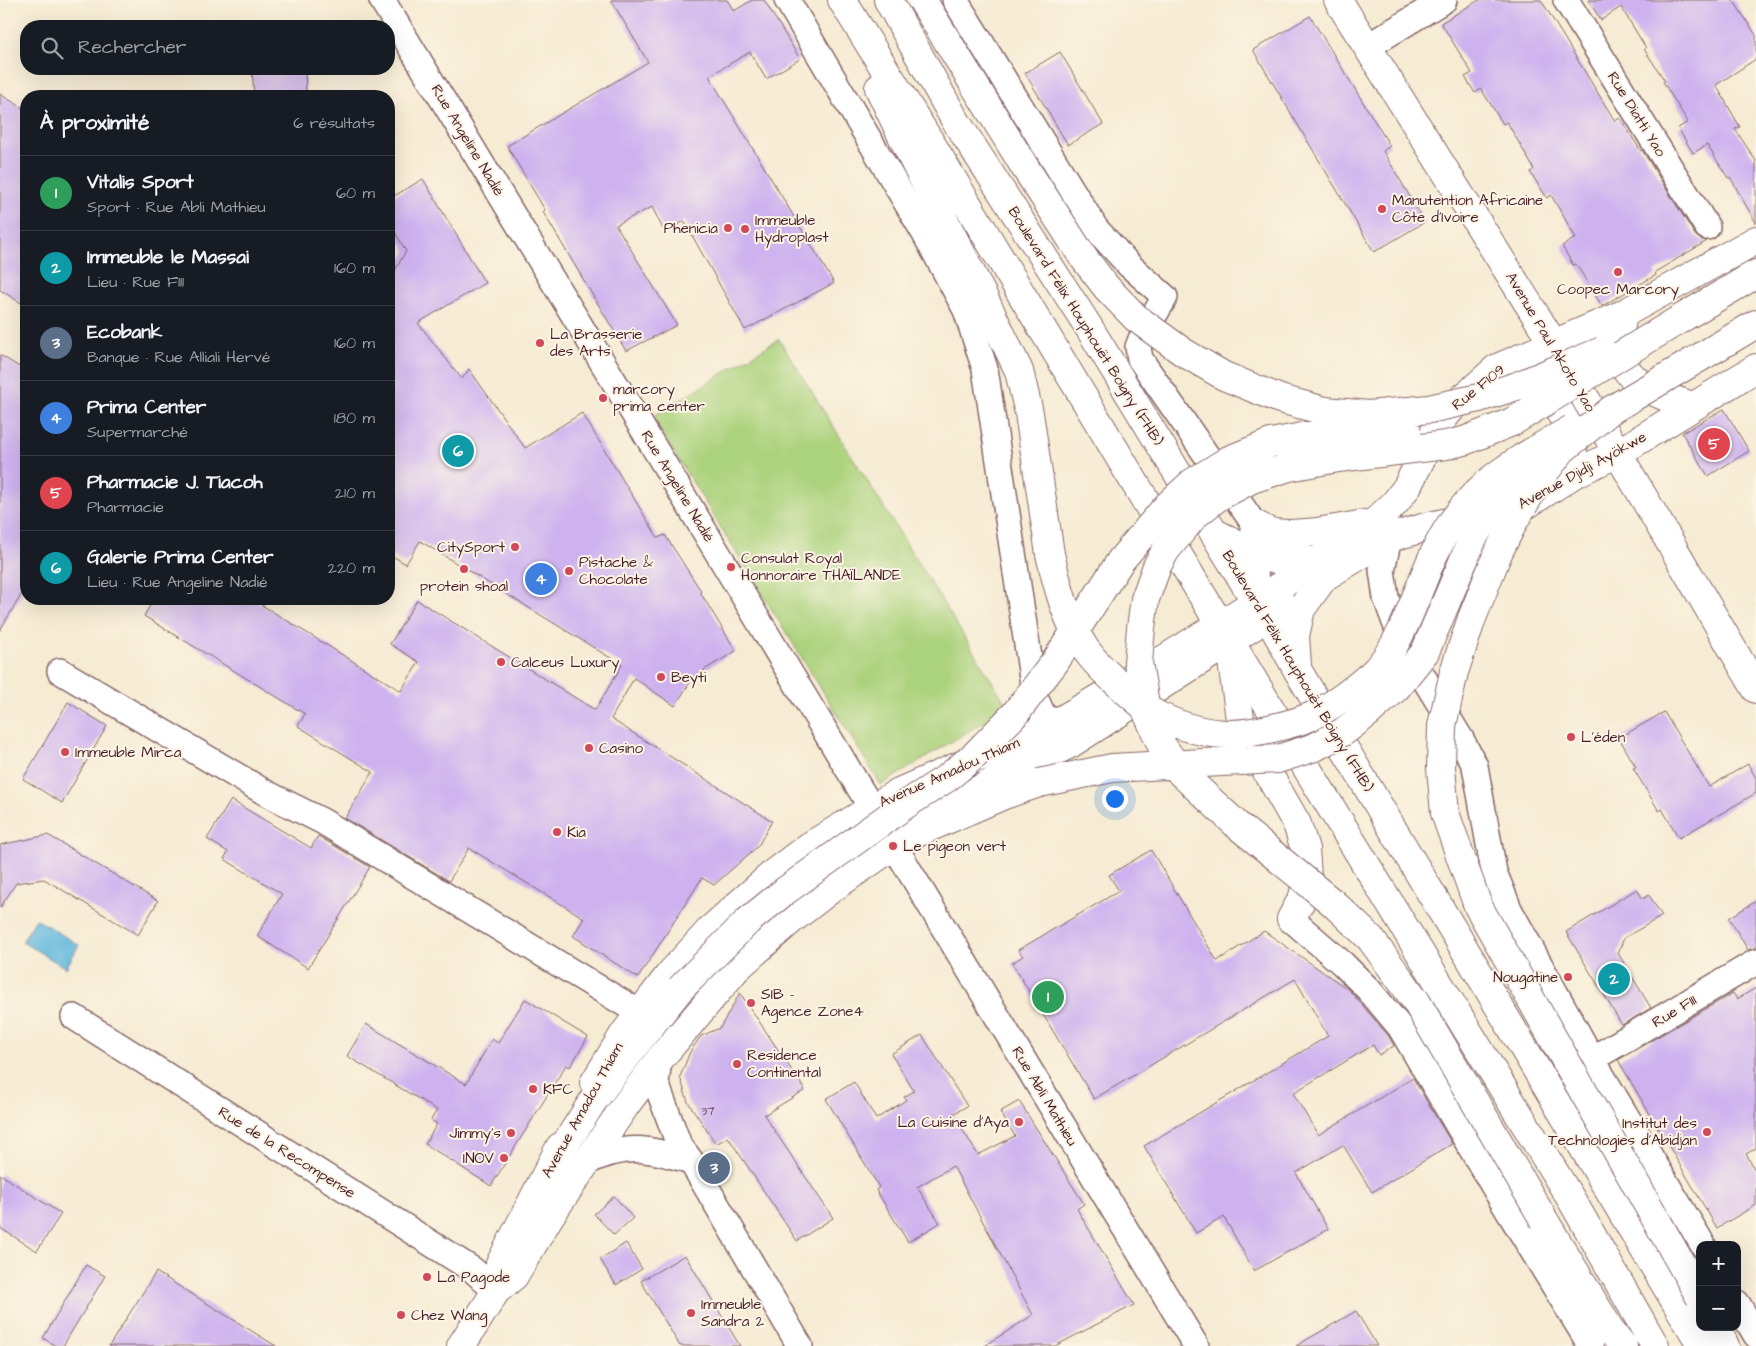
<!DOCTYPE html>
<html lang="fr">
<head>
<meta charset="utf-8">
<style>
	body { margin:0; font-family:"Architects Daughter",sans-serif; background:#20242c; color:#f1f3f6 }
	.controls { position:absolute; right:15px; bottom:15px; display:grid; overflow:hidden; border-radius:10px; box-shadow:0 5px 20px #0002 }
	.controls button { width:45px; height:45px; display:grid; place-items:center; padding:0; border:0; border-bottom:1px solid #363941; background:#171b24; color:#f1f3f6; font:25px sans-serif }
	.you { position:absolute; left:1114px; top:798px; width:18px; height:18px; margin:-12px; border:4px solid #fff; border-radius:50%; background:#1a73e8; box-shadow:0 0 0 8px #1a73e833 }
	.badge { display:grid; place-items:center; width:32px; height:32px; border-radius:50%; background:#1a73e8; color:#fff; font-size:16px; font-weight:700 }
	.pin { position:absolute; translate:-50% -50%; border:2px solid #fff; box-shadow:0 1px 5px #0006 }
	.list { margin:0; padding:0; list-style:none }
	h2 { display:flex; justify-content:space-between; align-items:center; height:65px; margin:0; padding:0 20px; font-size:21px }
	h2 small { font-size:16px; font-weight:400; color:#9ea1a6 }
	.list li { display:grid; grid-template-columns:32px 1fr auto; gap:15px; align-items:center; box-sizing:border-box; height:75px; padding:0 20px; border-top:1px solid #363941 }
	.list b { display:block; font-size:19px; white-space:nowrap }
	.list p { margin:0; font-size:16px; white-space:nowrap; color:#9ea1a6 }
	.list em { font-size:16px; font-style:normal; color:#9ea1a6 }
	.icon { flex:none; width:28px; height:28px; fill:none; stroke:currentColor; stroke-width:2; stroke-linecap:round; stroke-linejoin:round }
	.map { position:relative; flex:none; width:1756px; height:1346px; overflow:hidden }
	.search { position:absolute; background:#171b24; box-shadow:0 5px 20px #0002; left:20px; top:20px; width:375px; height:55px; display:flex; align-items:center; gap:12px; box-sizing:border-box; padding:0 18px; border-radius:20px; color:#9ea1a6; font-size:19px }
	.panel { position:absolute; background:#171b24; box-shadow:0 5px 20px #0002; left:20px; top:90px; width:375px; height:515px; border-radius:20px }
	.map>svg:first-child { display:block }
	.green { fill:#abd27c; stroke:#7a7854 }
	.water { fill:#60b8dd; stroke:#556c84 }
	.building { fill:#ceb2ef }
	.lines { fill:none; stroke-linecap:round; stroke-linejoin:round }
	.street-casing { stroke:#866666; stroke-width:28 }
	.secondary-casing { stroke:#866666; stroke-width:30 }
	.highway-casing { stroke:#866666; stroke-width:30 }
	.street { stroke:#fff; stroke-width:25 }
	.secondary { stroke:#fff; stroke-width:28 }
	.highway { stroke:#fff; stroke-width:28 }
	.highway-bridge-casing { stroke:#866666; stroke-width:30; stroke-linecap:butt }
	.highway-bridge { stroke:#fff; stroke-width:28 }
	.poi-dot { fill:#d1495b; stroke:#fcf5e5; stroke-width:2 }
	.labels { text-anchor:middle; stroke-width:4; stroke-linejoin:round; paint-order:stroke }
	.number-label { font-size:12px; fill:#6b445c }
	.street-label { font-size:15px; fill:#4a1f2b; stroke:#fcf5e5 }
	.poi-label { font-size:15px; fill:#4a1f2b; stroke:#fcf5e5; text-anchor:start }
</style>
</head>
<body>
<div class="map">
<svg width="1756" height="1346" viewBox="0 0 1756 1346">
	<rect width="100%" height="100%" fill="#fcf5e5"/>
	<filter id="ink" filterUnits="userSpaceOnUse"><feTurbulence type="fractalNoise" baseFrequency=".02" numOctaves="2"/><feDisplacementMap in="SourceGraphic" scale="10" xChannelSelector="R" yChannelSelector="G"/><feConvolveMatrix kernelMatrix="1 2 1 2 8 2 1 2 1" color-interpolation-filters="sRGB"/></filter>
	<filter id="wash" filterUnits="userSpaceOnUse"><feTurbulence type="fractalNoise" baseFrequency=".0096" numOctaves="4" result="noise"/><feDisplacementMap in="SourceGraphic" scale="20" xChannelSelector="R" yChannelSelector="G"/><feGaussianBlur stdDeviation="1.12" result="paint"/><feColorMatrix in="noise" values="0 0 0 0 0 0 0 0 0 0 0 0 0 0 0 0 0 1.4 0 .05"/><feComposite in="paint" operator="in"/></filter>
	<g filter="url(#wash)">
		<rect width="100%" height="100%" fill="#f6ebd3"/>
		<path class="green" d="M779,339l229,368 -127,78 -229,-368z"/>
		<path class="water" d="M36,919l43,26 -13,23 -44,-26z"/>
		<g id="blocks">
			<path class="building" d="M611,0h116l7,11 18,-11h12l36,59 -34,20 -16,-27 -41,24 125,207 -89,47 -61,-109 -19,12 -13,-26 -36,18 61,100 -51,26 -83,-139 2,-2 -38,-64 141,-84z
				M1479,0h62l74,121 5,-3 21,33 1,-1 53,85 5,4 7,2 -52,31 1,3 -54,31 -26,-42 -3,1 -11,-19 14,-8 -25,-43 -4,3 -17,-26 4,-3 -27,-47 -4,2 -22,-35 -6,4 -10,-16 7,-4 -31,-50z
				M1588,0h145l23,35v24l-40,26 24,42 -5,2 21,32v62l-26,-46 -2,1 -21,-33 -14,8 -15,-25 10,-6 -25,-40 2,-1 -21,-32 2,-1 -25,-41 -20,13z
				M1310,16l80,130 -7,5 42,71 -51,30 -121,-202z
				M1060,52l43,72 -35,21 -43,-72z
				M252,69h53l1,27h-52z
				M0,94l26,16v196l-26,-16z
				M423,179l62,104 -67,40 44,56 7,-10 56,79 57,-35 76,125 7,-3 36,56 -1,1 36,59 -42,25 -19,30 -41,-28 -23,41 161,102 -14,25 -44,39 -12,-7 -64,100 -65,-42 11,-18 -115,-70 -20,33 -104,-63 28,-46 -75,-46 7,-12 -161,-98 10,-17h98l149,92 18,-29 -29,-18 27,-44 178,110 27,-45 -202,-124 -14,23 -17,-10v-273l17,-30 -17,-29v-23z
				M0,355l26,16v216l-26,43z
				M1724,409l25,42 -41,25 -26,-43z
				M68,702l39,24 -45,77 -39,-24z
				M1664,712l45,75 39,-23 8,14v15l-77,45 -17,-29 -3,2 -26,-43 3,-1 -17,-29z
				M231,800l80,48 7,-12 52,31 -62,101 -51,-32 25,-42 -58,-35 4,-7 -21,-13z
				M48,835l110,66 -20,34 -94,-56 -28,4 -16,25v-63z
				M1151,850l66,111 47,-30 85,59 39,45 6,11 -15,9 -6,-10 -80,48 25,42 95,-57 39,66 -80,48 -29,-47 -47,28 32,56 -74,42 -30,-54 -28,16 -52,-87 184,-110 -33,-57 -201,120 -82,-136 11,-7 -5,-6 101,-59 -10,-16z
				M1637,889l6,10 6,-4 13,21 -38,22 -6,15 33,55 -29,17 -56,-93z
				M1756,901v47l-8,2 -19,-32z
				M1756,988v160l-10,6 10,18v33l-39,23 -99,-168 115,-67 4,6z
				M740,993l65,97 -41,25 69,103 -36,23 -69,-104 -12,7 -28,-42 -8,-25 10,-25 11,-16 19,-8z
				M525,999l63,38 -18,30 -4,-2 -75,121 -66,-42 12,-20 -6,-4 6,-10 -90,-54 19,-32 100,60 26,-45 6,4z
				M922,1035l45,71 -14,8 25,41 37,-19 -15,-24 19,-11 65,103 -7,5 57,96 -79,41h-71l49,-31 -80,-149 -36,21 23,36 -32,19 -32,-52 3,-3 -53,-88 28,-17 22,37 30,-19 -2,-3 10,-6 -23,-37z
				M0,1174l61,40 -24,37 -37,-23z
				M614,1196l19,22 -19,17 -20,-21z
				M626,1243l16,26 -26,16 -16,-26z
				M685,1255l55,91h-60l-39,-65z
				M86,1265l19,11 -42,70h-7l-13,-8z
				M156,1272l120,74h-167z
				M1356,1311l21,35h-81z"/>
		</g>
	</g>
	<g filter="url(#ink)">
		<use href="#blocks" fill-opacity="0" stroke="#866666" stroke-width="1"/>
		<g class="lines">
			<defs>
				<path id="street" d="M382,0l244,401 570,945
					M787,0l139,236 40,74 19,59 50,328 7,16 24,26
					M955,0l141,229 33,36 36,32 -22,37 -5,13 2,12 114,165 2,78
					M1566,0l141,227
					M1367,47l77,-47
					M1389,538l-7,32 4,28 17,46 58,95 14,27 19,106 15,37 83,150 111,186
					M60,671l206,122 56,28 318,192
					M1291,919l52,45 26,26 31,37 98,167 93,152
					M74,1017l399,253 23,21
					M1592,1059l164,-97
					M659,1060l-3,23 23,62 12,16 109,185
					M585,1163c42,-21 64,-14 106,-2
					M1737,1303l19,32"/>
				<path id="secondary" d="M1338,0l215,343 203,346
					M1623,314c-1,10 -6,24 -5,34 6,38 43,47 74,58
					M1533,382c15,9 34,38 39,55 1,5 1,11 1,16
					M1516,508l7,-1 51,-33 44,-21 138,-85
					M1254,524c5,2 12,7 17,8 24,6 69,-4 93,-8
					M1329,574l60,-36 37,-11 45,-10
					M594,1083l30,-49 16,-21 30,-39 41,-45 64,-57 33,-25 91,-55 154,-67 102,-60 101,-63 119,-80 20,-19 12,-16 31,-62 13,-16 46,-41 126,-54 133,-74
					M496,1291l4,-27 60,-117
					M461,1346l35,-55 18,-15 36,-60 75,-110 34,-46 78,-92 53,-47 41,-32 123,-85 44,-25 72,-35 159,-102 55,-36"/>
				<path id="highway" d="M842,0l90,145 338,563 304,496 81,142
					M888,0l66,118 134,208 168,276 12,15 30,54 404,675
					M879,88l35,73 67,131 38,79 10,42 21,141
					M1682,318l74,-44
					M1704,355l52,-31
					M1215,533l50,25 18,2 34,1
					M1231,654l10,72 56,98 8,25 2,27 -4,21 -12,22
					M1297,665l-2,-29 6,-27 24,-33
					M910,836l94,-41 35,-12
					M550,1168l43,-67 42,-56 45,-56
					M1544,1220l65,108 14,18
					M1716,1327l9,19"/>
			</defs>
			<use href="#street" class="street-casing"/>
			<use href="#secondary" class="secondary-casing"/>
			<use href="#highway" class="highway-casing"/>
			<use href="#street" class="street"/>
			<use href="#secondary" class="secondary"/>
			<use href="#highway" class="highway"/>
			<defs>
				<path id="highway-bridge" d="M922,0l104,169 57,88 24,31 29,30 47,34 41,24 56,23 45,12 44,4 60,-6 50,-11 38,-12 85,-35
					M1050,554c8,34 16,66 36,96 10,14 24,27 37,38 11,10 23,21 36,28 21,10 47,18 70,18 23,0 69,-10 89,-21 20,-11 38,-25 55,-40 30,-29 43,-81 61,-119 32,-68 75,-89 138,-125
					M1039,783l73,-15 166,-9 37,-12 28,-15 25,-19 28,-25 29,-36 48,-114 17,-28 33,-44
					M680,989l68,-68 37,-30 120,-86 42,-27 28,-23 39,-40 41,-53 66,-102 47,-55 24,-22 37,-23 42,-17 52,-10 48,2 36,-2
					M1544,1220l-128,-219 -46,-63 -37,-35 -96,-78 -56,-52 -20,-29 -15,-34 -8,-48 3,-34 4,-29 12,-33 9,-16 29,-35 23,-18 34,-18 37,-12 49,-9 108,-13 18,-4 48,-19 170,-104
					M1700,1297l-222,-391 -33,-93 -4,-45 1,-42 12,-54 18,-54 26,-65 16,-32 26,-43 22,-28 49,-40 93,-55"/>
			</defs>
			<use href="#highway-bridge" class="highway-bridge-casing"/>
			<use href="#highway-bridge" class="highway-bridge"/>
		</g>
	</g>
	<g class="poi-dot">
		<circle cx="1382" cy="209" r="5"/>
		<circle cx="728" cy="228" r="5"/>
		<circle cx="745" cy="229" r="5"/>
		<circle cx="1618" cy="272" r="5"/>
		<circle cx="540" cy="343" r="5"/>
		<circle cx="603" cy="398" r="5"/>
		<circle cx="515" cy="547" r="5"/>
		<circle cx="731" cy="567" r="5"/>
		<circle cx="464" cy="569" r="5"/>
		<circle cx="569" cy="571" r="5"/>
		<circle cx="501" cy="662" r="5"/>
		<circle cx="661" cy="677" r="5"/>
		<circle cx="1571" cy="737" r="5"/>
		<circle cx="589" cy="748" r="5"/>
		<circle cx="65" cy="752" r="5"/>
		<circle cx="557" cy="832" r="5"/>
		<circle cx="893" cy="846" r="5"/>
		<circle cx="1568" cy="977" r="5"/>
		<circle cx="751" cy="1003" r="5"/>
		<circle cx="737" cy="1064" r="5"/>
		<circle cx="533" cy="1089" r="5"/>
		<circle cx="1019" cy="1122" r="5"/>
		<circle cx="1707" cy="1132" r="5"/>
		<circle cx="511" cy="1133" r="5"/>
		<circle cx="504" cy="1158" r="5"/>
		<circle cx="427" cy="1277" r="5"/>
		<circle cx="691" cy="1313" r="5"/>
		<circle cx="401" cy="1315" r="5"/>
	</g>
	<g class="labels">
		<g class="number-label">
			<text x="708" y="1115">37</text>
		</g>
		<g class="street-label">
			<text transform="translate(1637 114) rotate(58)" y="5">Rue Diatti Yao</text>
			<text transform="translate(468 140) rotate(59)" y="5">Rue Angeline Nadié</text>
			<text transform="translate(1086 326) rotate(58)" y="5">Boulevard Félix Houphouët Boigny (FHB)</text>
			<text transform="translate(1551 342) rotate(59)" y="5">Avenue Paul Akoto Yao</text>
			<text transform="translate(1478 387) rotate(-39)" y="5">Rue F109</text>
			<text transform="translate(1582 470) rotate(-29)" y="5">Avenue Djidji Ayökwe</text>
			<text transform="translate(678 486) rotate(59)" y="5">Rue Angeline Nadié</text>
			<text transform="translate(1298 671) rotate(59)" y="5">Boulevard Félix Houphouët Boigny (FHB)</text>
			<text transform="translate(949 772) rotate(-24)" y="5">Avenue Amadou Thiam</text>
			<text transform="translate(1674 1011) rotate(-31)" y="5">Rue F111</text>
			<text transform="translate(1045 1096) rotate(59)" y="5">Rue Abli Mathieu</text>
			<text transform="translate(582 1110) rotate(-61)" y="5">Avenue Amadou Thiam</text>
			<text transform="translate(287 1152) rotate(32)" y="5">Rue de la Recompense</text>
		</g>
		<g class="poi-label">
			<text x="1392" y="205">Manutention Africaine<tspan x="1392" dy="17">Côte d’Ivoire</tspan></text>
			<text x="755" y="225">Immeuble<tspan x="755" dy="17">Hydroplast</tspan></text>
			<text x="718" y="233" text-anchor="end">Phenicia</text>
			<text x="1618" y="294" text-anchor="middle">Coopec Marcory</text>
			<text x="550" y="339">La Brasserie<tspan x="550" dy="17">des Arts</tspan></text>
			<text x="613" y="394">marcory<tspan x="613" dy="17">prima center</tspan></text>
			<text x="505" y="552" text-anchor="end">CitySport</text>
			<text x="741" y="563">Consulat Royal<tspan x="741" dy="17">Honnoraire THAÏLANDE</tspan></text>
			<text x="579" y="567">Pistache &amp;<tspan x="579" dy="17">Chocolate</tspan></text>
			<text x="464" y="591" text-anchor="middle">protein shoal</text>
			<text x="511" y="667">Calceus Luxury</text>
			<text x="671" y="682">Beyti</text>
			<text x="1581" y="742">L'éden</text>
			<text x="599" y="753">Casino</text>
			<text x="75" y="757">Immeuble Mirca</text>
			<text x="567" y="837">Kia</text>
			<text x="903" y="851">Le pigeon vert</text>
			<text x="1558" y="982" text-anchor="end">Nougatine</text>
			<text x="761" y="999">SIB -<tspan x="761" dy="17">Agence Zone4</tspan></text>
			<text x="747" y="1060">Residence<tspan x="747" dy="17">Continental</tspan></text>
			<text x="543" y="1094">KFC</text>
			<text x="1009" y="1127" text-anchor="end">La Cuisine d’Aya</text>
			<text x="1697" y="1128" text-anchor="end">Institut des<tspan x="1697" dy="17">Technologies d'Abidjan</tspan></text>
			<text x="501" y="1138" text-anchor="end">Jimmy's</text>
			<text x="494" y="1163" text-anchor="end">INOV</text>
			<text x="437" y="1282">La Pagode</text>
			<text x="701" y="1309">Immeuble<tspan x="701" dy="17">Sandra 2</tspan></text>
			<text x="411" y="1320">Chez Wang</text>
		</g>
	</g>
</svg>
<div class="controls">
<button>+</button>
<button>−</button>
</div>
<div class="you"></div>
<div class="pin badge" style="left:1048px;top:997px;background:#2e9e5b">1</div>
<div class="pin badge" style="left:1614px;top:979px;background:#0f9aa8">2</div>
<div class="pin badge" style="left:714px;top:1168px;background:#5c6f8a">3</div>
<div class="pin badge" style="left:541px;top:579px;background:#3f7fe0">4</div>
<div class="pin badge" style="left:1714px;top:444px;background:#e0444e">5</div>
<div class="pin badge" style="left:458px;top:451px;background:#0f9aa8">6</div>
<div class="search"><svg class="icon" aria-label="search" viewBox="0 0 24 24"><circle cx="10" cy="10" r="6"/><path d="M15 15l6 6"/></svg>Rechercher</div>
<section class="panel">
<h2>À proximité<small>6 résultats</small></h2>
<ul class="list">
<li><span class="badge" style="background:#2e9e5b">1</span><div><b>Vitalis Sport</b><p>Sport · Rue Abli Mathieu</p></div><em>60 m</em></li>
<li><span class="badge" style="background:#0f9aa8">2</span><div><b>Immeuble le Massai</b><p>Lieu · Rue F111</p></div><em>160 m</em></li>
<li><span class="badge" style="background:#5c6f8a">3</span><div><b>Ecobank</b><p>Banque · Rue Alliali Hervé</p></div><em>160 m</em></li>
<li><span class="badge" style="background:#3f7fe0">4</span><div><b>Prima Center</b><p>Supermarché</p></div><em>180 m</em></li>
<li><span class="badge" style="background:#e0444e">5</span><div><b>Pharmacie J. Tiacoh</b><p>Pharmacie</p></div><em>210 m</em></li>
<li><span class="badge" style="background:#0f9aa8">6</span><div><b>Galerie Prima Center</b><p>Lieu · Rue Angeline Nadié</p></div><em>220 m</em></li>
</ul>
</section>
</div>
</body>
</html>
